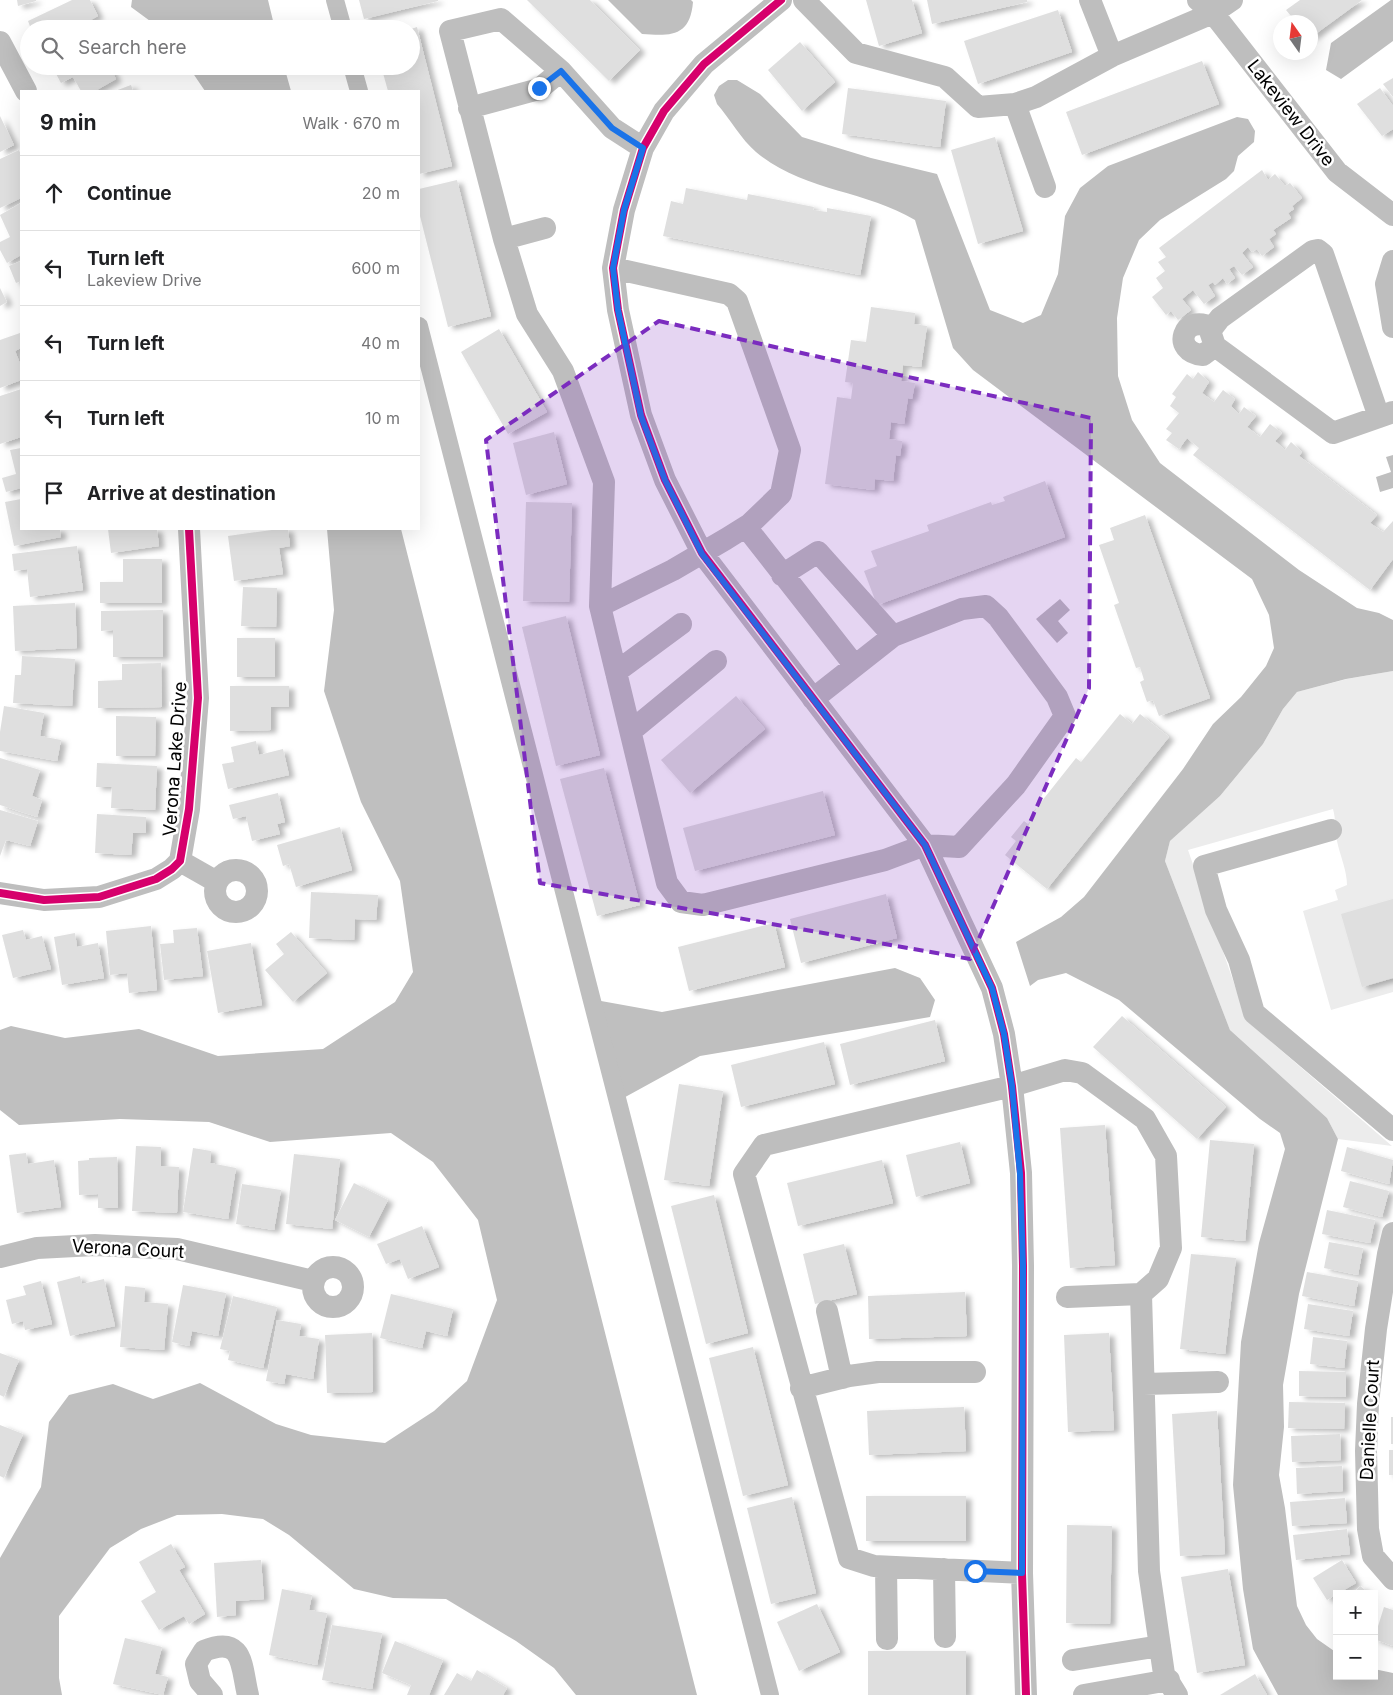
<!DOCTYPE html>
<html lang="en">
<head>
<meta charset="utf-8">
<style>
	body { margin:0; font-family:Inter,sans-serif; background:#f6f6f6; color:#202124 }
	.controls { position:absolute; right:15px; bottom:15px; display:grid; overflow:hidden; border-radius:0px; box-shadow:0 5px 20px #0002 }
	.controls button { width:45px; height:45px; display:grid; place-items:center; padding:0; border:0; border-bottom:1px solid #e0e0e0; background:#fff; color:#202124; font:25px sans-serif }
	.compass { position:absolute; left:1273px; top:15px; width:45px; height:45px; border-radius:50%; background:#fff; box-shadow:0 5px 20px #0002; rotate:346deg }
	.stop { position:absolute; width:15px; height:15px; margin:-11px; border:4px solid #1a73e8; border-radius:50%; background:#fff }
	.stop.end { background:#1a73e8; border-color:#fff; box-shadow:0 1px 5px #0008 }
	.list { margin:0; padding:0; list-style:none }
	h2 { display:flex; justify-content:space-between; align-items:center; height:65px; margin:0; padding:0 20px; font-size:21px }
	h2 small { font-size:16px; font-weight:400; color:#757577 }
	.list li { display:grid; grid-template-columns:32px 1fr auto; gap:15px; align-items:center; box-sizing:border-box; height:75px; padding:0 20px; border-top:1px solid #e0e0e0 }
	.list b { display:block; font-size:19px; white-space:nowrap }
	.list p { margin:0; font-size:16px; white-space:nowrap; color:#757577 }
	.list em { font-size:16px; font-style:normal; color:#757577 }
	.icon { flex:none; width:28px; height:28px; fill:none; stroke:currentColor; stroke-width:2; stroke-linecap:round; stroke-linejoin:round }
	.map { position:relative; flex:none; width:1393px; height:1695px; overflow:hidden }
	.search { position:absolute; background:#fff; box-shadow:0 5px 20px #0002; left:20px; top:20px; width:400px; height:55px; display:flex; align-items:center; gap:12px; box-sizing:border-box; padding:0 18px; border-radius:28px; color:#757577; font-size:19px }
	.panel { position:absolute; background:#fff; box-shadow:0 5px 20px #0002; left:20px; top:90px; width:400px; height:440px; border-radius:0px }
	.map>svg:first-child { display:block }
	.green { fill:#ececec }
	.water { fill:#bfbfbf }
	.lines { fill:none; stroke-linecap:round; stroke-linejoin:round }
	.canal { stroke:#bfbfbf; stroke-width:18 }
	.building { fill:#dfdfdf; filter:url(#shadow) }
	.minor { stroke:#bebebe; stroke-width:22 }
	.cycleway-casing { stroke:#fff; stroke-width:11 }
	.cycleway { stroke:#d6006c; stroke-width:8 }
	.route { stroke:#1a73e8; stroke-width:6 }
	.marked { fill:#7b2cbf; fill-opacity:0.2; stroke:#7b2cbf; stroke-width:4; stroke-dasharray:10 6; stroke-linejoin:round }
	.labels { text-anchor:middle; stroke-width:5; stroke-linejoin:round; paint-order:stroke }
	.street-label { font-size:18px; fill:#000; stroke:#fff }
</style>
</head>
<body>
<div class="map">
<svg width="1393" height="1695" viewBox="0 0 1393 1695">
	<defs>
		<filter id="shadow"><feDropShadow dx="5.5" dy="3" stdDeviation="2.5" flood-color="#0004"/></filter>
	</defs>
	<rect width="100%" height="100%" fill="#fff"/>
	<path class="green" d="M1393,671v321l-62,18 -28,-99 35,-11 -3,-10 12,-5c0,-15 -7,-29 -10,-44 -2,-11 -1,-21 -4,-32l-145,41 59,171 145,125 -54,-7 -11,-21 -97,-88 -65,-169 5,-20 50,-45 43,-52 20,-35 14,-17 50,-13z"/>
	<path class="water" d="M132,0h136l7,29h-114l-30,-22z
		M608,0h83l2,2c-3,35 -22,34 -51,32z
		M1391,0h2v41l-52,38 -15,-9 5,-27z
		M188,66h96l7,25h-86z
		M728,80h9l23,14 42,43 69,21 66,16 53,136 33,13 18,-8 17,-41 7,-58 15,-28 28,-22 129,-49 11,2 7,12 -1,11 -16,14 -4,15 -8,8 -66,41 -21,20 -16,38 -6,40 1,58 14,44 28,43 139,107 58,38 22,5 14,7v51l-47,8 -49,13 -14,17 -20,35 -43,52 -50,45 -5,20 65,169 97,88 11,21 -39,155 -16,91 1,42 -5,48 6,33 12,98 9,19 11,14 20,14v23h37v-7l19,4v22h-115l-25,-46 -10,-60 -10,-104 8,-143 18,-99 26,-94 -5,-16 -20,-14 -141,-119 -53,-27 -28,7 -8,6 -14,-44 45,-25 23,-20 99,-128 30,-45 28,-27 25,-31 8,-18 -5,-33 -17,-36 -279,-209 -20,-22 -38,-128c-50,-30 -113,-29 -159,-68 -15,-13 -26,-33 -39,-48l-3,-9 5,-9z
		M1393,455v33l-13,4 -4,-15 15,-5 -5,-15z
		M327,529h74l296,1166h-121l-22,-27 -38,-27 -70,-42 -53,-1 -39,-9 -65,-54 -26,-16 -41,-5 -45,1 -36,14 -31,19 -51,68v62l3,17h-62v-137l41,-71 8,-65 20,-27 44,-11 40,15 47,-16 76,41 35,11 74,8 49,-32 33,-30 30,-81 -19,-80 -45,-58 -42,-29 -121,9 -61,-20 -89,-3 -101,6 -19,-15v-80l11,-4 54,12 74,-9 79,27 105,-7 72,-47 18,-30 -13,-91 -39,-79 -37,-111 10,-81z
		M1060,599l10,11 -12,11 10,12 -11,10 -21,-24z
		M895,968l25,10 15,22 -5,17 -230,39 -82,45 -28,-102 72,13z"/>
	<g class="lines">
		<path class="canal" d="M335,0l8,29
			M352,66l7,25
			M419,326l351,1369"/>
	</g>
	<path class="building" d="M17,0h19v1l-18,5z
		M72,0h18l8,16 -24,13h-43l-3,-8z
		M359,0h79v1l-74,18z
		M527,0h63l50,50 -31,31z
		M866,0h46l10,33 -43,13z
		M927,0h100v2l-95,22z
		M1300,0h62l-52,38v-16h-14l-10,-12z
		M1058,10l14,42 -94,32 -14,-43z
		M417,27l35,139 -33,8v-83h-31l-7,-25h30v-37z
		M800,42l35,40 -33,29 -34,-41z
		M1202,61l17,43 -137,51 -16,-43z
		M60,66h49l7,13 -21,12h-14l-8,-14 -12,6 -7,-13z
		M1393,78v19l-10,-13z
		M131,85l2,6h-18z
		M848,88l98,13 -6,46 -98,-13z
		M1380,88l13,18v23l-11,7 -25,-32z
		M0,116l14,29 -14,7z
		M995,137l28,94 -45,13 -27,-94z
		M19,150l2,5v43l-21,10v-49z
		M1262,170l6,10 7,-6 10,12 5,-3 12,15 -10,8 2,3 -6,4 3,5 -18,12 3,4 -7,5 5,8 -12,9 -5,-7 -5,3 -4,-5 -6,6 11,14 -11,8 -8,-9 -5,3 6,9 -8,6 -4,-6 -8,7 -2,-3 -5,3 7,11 -11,8 -11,-14 -11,9 9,11 -13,10 -7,-9 -5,4 -14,-18 11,-9 -7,-10 9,-7 -7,-9 8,-5 -7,-9z
		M457,180l34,136 -43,11 -29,-115v-23z
		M686,188l61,12 1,-6 66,13 -1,3 14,2v-4l44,8 -11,59 -197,-39 8,-35 12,3z
		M21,203v52l-14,8 -7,-13v-8l10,-5 -10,-22z
		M21,261v20l-5,2 -7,-17z
		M0,288l7,14 -7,4z
		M871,307l44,6 -1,11 13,2 -6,41 -18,-2 -2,16 14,2 -3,16 -4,-1 -4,26 -13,-2 -2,17 13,2 -2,15 -4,-1 -3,26 -18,-2 -1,11 -49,-6 12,-87 14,2 2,-16 -8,-1 6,-42 15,2z
		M499,329l48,83 -39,22 -47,-82z
		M20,333l1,15 -6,3 6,15v14l-21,8v-48z
		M1198,372l11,10 -7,11 12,9 9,-12 12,9 -4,7 8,8 5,-7 12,9 -9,11 13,10 10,-13 12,9 -7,8 10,9 6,-8 11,10 -3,4 78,59 -7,8 13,9 10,-11v38l-23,31 -177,-135 6,-7 -12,-10 -8,11 -13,-9 6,-7 -6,-4 13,-16 -9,-7 6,-9 -4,-3 15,-20 6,5z
		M21,389v48l-21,7v-48z
		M554,432l13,52 -41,11 -13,-52z
		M21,448v40l-15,4 -4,-14 14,-4 -6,-24z
		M1045,481l20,56 -188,68 -13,-34 13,-5 -6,-15 58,-20 -2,-6 64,-23 1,3 13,-4 -2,-4z
		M21,499v30h39l1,8 -47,9 -9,-44z
		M526,502l46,1 -3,99 -46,-1z
		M1145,515l65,183 -51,18 -6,-16 -6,2 -7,-20 4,-2 -4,-13 -4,1 -22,-63 5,-2 -20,-58 15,-5 -4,-12z
		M108,529h49l2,17 -48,7z
		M279,529h9l2,17 -11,2 4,26 -49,7 -6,-45z
		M77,546l6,44 -53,7 -3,-28 -13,2 -2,-17z
		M123,559h39v44h-62v-21h23z
		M243,587l34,1 -1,39 -35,-1z
		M75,603l2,45 -62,3 -2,-45z
		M163,610v47h-50v-27l-12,1v-20z
		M566,616l34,139 -44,11 -34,-139z
		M237,638h38v39h-38z
		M22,656l53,3 -3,47 -59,-3 2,-28h6z
		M161,663l1,44 -64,1v-27l24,-1v-16z
		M230,686h59v21h-18v23l-41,1z
		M736,696l29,33 -75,64 -29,-33z
		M4,706l40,7 -4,23 21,4 -4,21 -57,-10v-19z
		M1120,714l12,10 8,-10 29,23 -122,152 -42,-34 11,-14 -5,-4 13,-16 4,3 9,-11 -3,-2 42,-53 5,4z
		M116,716l40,1 -1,39h-39z
		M256,741l3,14 24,-6 6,26 -61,14 -6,-25 12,-2 -3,-15z
		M0,758l40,12 -8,26 10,4 -5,17 -37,-12z
		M97,763l60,3 -2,44 -44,-2 1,-21h-16z
		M604,768l36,137 -43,11 -37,-137z
		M823,791l12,44 -140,36 -12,-43z
		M278,793l7,29 -8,2 3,10 -28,7 -6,-25 -13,3 -4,-14z
		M0,810l38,11 -8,25 -24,-6 -6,16z
		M97,814l49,3v16h-13l-2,22 -36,-2z
		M340,827l12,43 -56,17 -7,-23 -6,2 -6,-21z
		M311,892l67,3 -2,25 -21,-1 -1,21 -45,-2z
		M886,894l11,44 -96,25 -11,-44z
		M1393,899v79l-31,9 -21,-73z
		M774,923l11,44 -96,24 -11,-44z
		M151,926l6,64 -28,3 -2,-20 -17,2 -4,-44z
		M197,928l6,48 -39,4 -4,-36 14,-1 -1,-13z
		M23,930l3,10 16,-4 9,33 -38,9 -11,-43z
		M291,932l36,41 -34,29 -28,-32 19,-16 -8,-10z
		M75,933l2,14 21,-4 6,35 -42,7 -8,-48z
		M251,943l11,62 -44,8 -11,-62z
		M1122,1016l104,91 -29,32 -104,-92z
		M935,1020l10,41 -95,24 -10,-41z
		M824,1042l11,42 -94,23 -10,-42z
		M679,1084l44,7 -14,95 -45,-6z
		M1105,1125l10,140 -45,3 -10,-140z
		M1210,1140l44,4 -9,97 -44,-4z
		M960,1142l10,41 -54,14 -10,-42z
		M136,1146l25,1v19l18,1 -2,46 -45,-2z
		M1347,1147l46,13 -4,24 -48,-13z
		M193,1148l18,3 -1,12 26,5 -8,51 -45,-7z
		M26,1153l2,11 26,-4 7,47 -44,6 -8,-58z
		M294,1154l46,5 -8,70 -46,-5z
		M117,1157l1,51h-20v-14l-19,1 -1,-34 11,-1v-2z
		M882,1160l11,43 -95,23 -11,-43z
		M1350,1181l39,10 -7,26 -39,-10z
		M354,1183l34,17 -19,37 -34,-17z
		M242,1184l39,6 -7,40 -38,-6z
		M714,1195l34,138 -42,11 -35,-138z
		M1327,1210l48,10 -5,23 -48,-9z
		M422,1226l17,41 -31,12 -8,-20 -14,5 -9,-20z
		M1329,1242l34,6 -5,27 -34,-7z
		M844,1244l13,50 -42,10 -12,-50z
		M1191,1254l45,4 -11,96 -45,-5z
		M1307,1272l51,9 -4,25 -52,-10z
		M80,1276l2,8 22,-5 11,47 -45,10 -13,-54z
		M41,1281l11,43 -27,6 -2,-9 -11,3 -6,-24 20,-5 -3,-9z
		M183,1285l43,8 -8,43 -26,-5 -3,15 -17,-4z
		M125,1286l20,2 -1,14 24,2 -4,46 -44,-3z
		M965,1292l2,44 -98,3 -1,-43z
		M391,1294l62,15 -6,27 -21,-5 -4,17 -42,-10z
		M233,1296l44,11 -14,61 -35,-8 2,-9 -10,-2z
		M1308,1304l45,7 -4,25 -45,-7z
		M277,1320l24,4 -2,12 20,3 -6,40 -27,-5 -2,10 -18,-3z
		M372,1333l1,59 -46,1 -2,-58z
		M1109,1333l5,97 -46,2 -4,-97z
		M1313,1337l34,4 -3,27 -34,-4z
		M753,1347l35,138 -45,11 -34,-138z
		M0,1353l19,7 -15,37 -4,-2z
		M1299,1371l47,1v25l-47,-1z
		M1289,1402l56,1 -1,26 -56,-1z
		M964,1407l2,44 -97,4 -2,-44z
		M1217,1411l8,143 -45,2 -8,-142z
		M1391,1417h2v27h-2z
		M0,1425l23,9 -19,44 -4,-2z
		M1340,1434l1,26 -49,2 -1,-26z
		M1389,1450h4v25h-4z
		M1342,1466l1,25 -46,3 -1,-26z
		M866,1496h100v45h-100z
		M792,1497l24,96 -45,11 -24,-96z
		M1345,1498l2,25 -55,3 -2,-24z
		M1067,1525l45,1 -2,98 -44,-1z
		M1347,1529l3,25 -54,6 -3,-25z
		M171,1544l14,23 -6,3 26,44 -16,10 -5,-8 -25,14 -18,-29 15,-9 -17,-30z
		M261,1560l3,39 -28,2v14l-19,2 -3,-54z
		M1342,1560l14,23 -29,17 -14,-22z
		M1228,1569l17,96 -48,8 -16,-96z
		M1360,1586l10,8h-17z
		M282,1589l30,6 -3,15 18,3 -10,52 -48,-10z
		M817,1604l23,48 -41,19 -22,-49z
		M1384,1607l9,3v36l-19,-7z
		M332,1625l50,8 -10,56 -50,-9z
		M125,1638l37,9 -7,27 13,3 -5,18 -50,-11z
		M395,1641l48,19 -14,35h-22l4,-10 -29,-12z
		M868,1651h98v44h-98z
		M477,1670l30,18 -4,7h-59l13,-22 14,8z
		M1255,1674l12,21h-47z"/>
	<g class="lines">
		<path class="minor" d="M781,0l-77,64 -40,47 -21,37 -19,62 -11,58 5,42 23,105 24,65 37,73 223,292 67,143 12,46 8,52 9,87 2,93 -1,307 4,122
			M804,0l52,53 89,24 33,30 37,-3 21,-7 76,-41 101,-43 19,-13
			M1090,0l22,56
			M1198,0l15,13 124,159 56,43
			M0,42l26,49
			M1015,104l30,83
			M469,108l70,-19 22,-18
			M643,148l-31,-20 -51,-57 -60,-52 -51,12 54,208 23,75 36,57 41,111 -4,124 67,277 14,19 22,3 182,-45 40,-15 34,2 57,-62 49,-69 -8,-19 -59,-80 -12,-11 -24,3 -69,27 -80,63
			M504,239l41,-11
			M1393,261l-7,23 7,43
			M1212,328c-29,-16 -42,24 -9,27l12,-9
			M1379,417l-56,-163 -5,-4 -5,1 -93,67 -10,13 5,15 118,87 60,-21
			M746,527l109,139
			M782,575l36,-23 75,84
			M600,606l73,-36 53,-31 24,-15 31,-30 9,-44 -53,-149 -8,-7 -116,-26
			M616,672l65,-48
			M631,731l85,-70
			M1331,830l-127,36 12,44 23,50 15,53 139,117
			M180,861l37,21
			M215 891a21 21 0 1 1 42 0a21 21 0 1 1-42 0Z
			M0,893l44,7 55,-3 57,-18 16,-10 8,-8 9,-52 9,-111 -9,-169
			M1388,1254l5,-21
			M1393,1255l-5,-1 -12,75 -8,75 -2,47 2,78 5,27 20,23
			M0,1257l37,-9 58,-3 82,4 136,32
			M313 1287a20 20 0 1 1 40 0a20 20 0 1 1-40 0Z
			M1067,1297l74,-3
			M827,1311l15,67
			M1144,1384l74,-2
			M801,1388l48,-12 29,-4h97
			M886,1567l1,72
			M944,1569l1,68
			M1022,1573l-148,-7 -25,-8 -105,-384 20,-29 248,-59 53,-16 17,3 63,46 21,37 5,92 -13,31 -17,15 8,277 15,103 13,21
			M1073,1660l87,-14
			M212,1695l-12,-14 -4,-17 8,-13c41,-17 37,17 44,44
			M1084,1695l85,-15"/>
		<defs>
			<path id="cycleway" d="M781,0l-77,64 -40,47 -21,37 -19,62 -11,58 5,42 23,105 24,65 37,73 223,292 67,143 12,46 8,52 9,87 2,93 -1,307 4,122
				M0,893l44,7 55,-3 57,-18 16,-10 8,-8 9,-52 9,-111 -9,-169"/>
		</defs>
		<use href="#cycleway" class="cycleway-casing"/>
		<use href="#cycleway" class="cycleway"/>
	</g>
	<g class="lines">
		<path class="route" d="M539,88l22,-17 51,57 31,20 -19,62 -11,58 5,42 23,106 24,64 37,74 223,291 67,143 12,46 8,52 8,88 3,92 -1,307 -47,-2"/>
	</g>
	<path class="marked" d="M659,321l432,97 -2,270 -119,271 -430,-76 -54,-443z"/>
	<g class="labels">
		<g class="street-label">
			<text transform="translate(1291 113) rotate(52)" y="6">Lakeview Drive</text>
			<text transform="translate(175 759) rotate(-86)" y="6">Verona Lake Drive</text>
			<text transform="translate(128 1249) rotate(3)" y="6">Verona Court</text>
			<text transform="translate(1370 1420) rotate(-87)" y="6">Danielle Court</text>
		</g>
	</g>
</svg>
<div class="controls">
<button>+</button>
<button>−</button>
</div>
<svg class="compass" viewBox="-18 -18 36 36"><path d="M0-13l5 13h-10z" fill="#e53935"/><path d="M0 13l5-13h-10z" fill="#757577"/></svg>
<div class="stop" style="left:975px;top:1571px"></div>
<div class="stop end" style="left:539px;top:88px"></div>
<div class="search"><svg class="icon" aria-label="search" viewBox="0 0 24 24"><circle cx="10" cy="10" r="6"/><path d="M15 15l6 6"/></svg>Search here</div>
<section class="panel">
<h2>9 min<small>Walk · 670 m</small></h2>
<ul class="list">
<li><svg class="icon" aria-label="ahead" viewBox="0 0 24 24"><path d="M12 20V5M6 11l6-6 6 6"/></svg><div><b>Continue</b></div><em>20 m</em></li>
<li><svg class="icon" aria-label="left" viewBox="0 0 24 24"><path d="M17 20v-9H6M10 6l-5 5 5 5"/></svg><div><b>Turn left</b><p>Lakeview Drive</p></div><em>600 m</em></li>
<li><svg class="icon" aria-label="left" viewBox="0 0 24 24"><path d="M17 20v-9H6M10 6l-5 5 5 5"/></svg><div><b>Turn left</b></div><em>40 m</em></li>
<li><svg class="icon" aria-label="left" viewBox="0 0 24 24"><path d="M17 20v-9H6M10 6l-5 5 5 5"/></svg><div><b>Turn left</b></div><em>10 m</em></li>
<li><svg class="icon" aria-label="arrive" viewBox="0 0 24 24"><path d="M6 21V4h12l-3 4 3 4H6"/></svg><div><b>Arrive at destination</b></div></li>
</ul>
</section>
</div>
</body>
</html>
